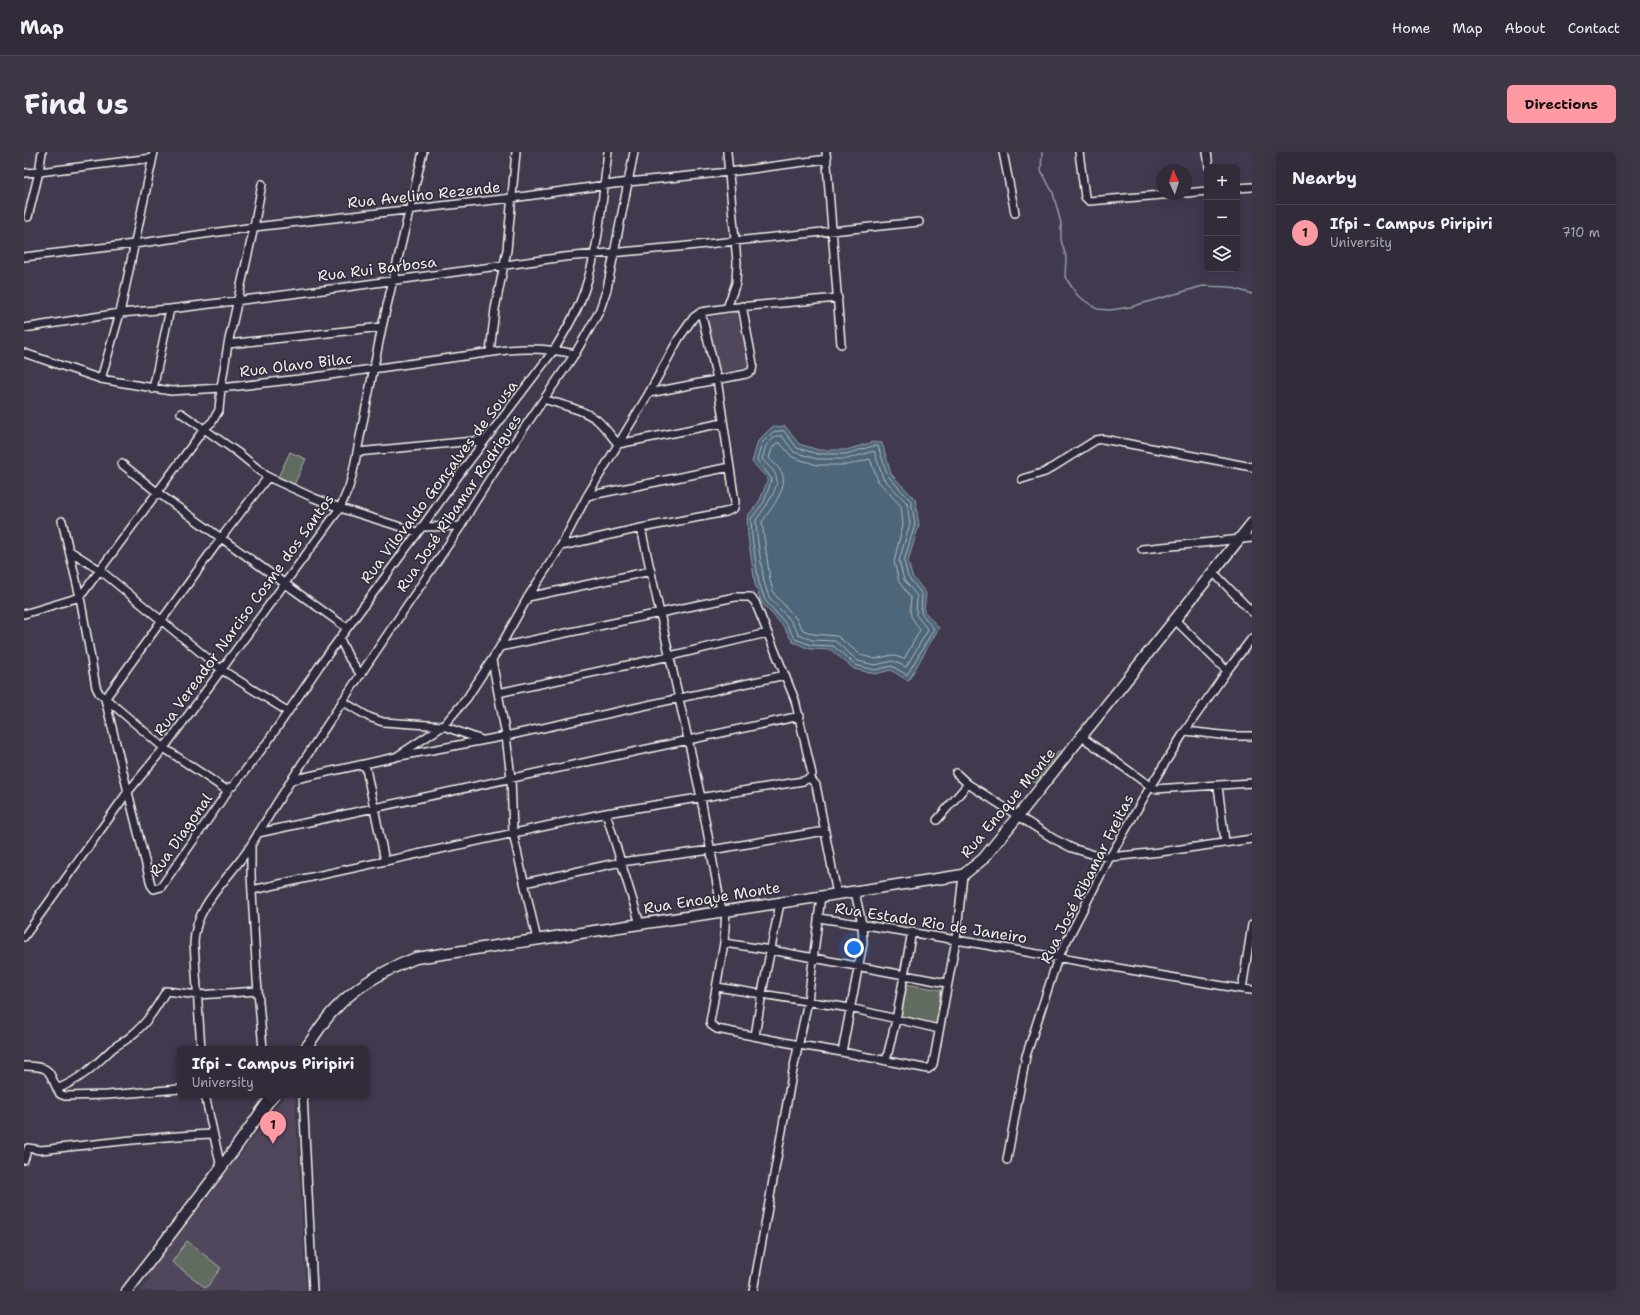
<!DOCTYPE html>
<html lang="en">
<head>
<meta charset="utf-8">
<style>
	body { margin:0; font-family:"Shantell Sans",sans-serif; background:#3d3745; color:#f1f3f6 }
	.controls { position:absolute; right:12px; top:12px; display:grid; overflow:hidden; border-radius:6px; box-shadow:0 4px 16px #0002 }
	.controls button { width:36px; height:36px; display:grid; place-items:center; padding:0; border:0; border-bottom:1px solid #4c4754; background:#312b3a; color:#f1f3f6; font:20px sans-serif }
	.compass { position:absolute; left:1132px; top:12px; width:36px; height:36px; border-radius:50%; background:#312b3a; box-shadow:0 4px 16px #0002; rotate:356deg }
	.you { position:absolute; left:830px; top:796px; width:14px; height:14px; margin:-10px; border:3px solid #fff; border-radius:50%; background:#1a73e8; box-shadow:0 0 0 6px #1a73e833 }
	.badge { display:grid; place-items:center; width:26px; height:26px; border-radius:50%; background:#ff9aa2; color:#111; font-size:13px; font-weight:700 }
	.pin { position:absolute; translate:-50% -33px; filter:drop-shadow(0 1px 2px #0008) }
	.pin::after { content:''; position:absolute; top:21px; width:14px; height:12px; background:inherit; clip-path:polygon(0 0,100% 0,50% 100%) }
	.popup { position:absolute; left:153px; top:894px; width:192px; height:52px; box-sizing:border-box; display:grid; place-content:center; border-radius:6px; background:#312b3a; filter:drop-shadow(0 1px 3px #0005); font-size:13px; white-space:nowrap; color:#a8a7af }
	.popup b { font-size:15px; color:#f1f3f6 }
	.popup::after { content:''; position:absolute; left:50%; top:100%; margin-left:-8px; border:8px solid transparent; border-top-color:#312b3a }
	.list { margin:0; padding:0; list-style:none }
	h2 { display:flex; justify-content:space-between; align-items:center; height:52px; margin:0; padding:0 16px; font-size:17px }
	h2 small { font-size:13px; font-weight:400; color:#a8a7af }
	.list li { display:grid; grid-template-columns:26px 1fr auto; gap:12px; align-items:center; box-sizing:border-box; height:56px; padding:0 16px; border-top:1px solid #4c4754 }
	.list b { display:block; font-size:15px; white-space:nowrap }
	.list p { margin:0; font-size:13px; white-space:nowrap; color:#a8a7af }
	.list em { font-size:13px; font-style:normal; color:#a8a7af }
	.icon { flex:none; width:22px; height:22px; fill:none; stroke:currentColor; stroke-width:2; stroke-linecap:round; stroke-linejoin:round }
	.map { position:relative; flex:none; width:1228px; height:1139px; overflow:hidden; border-radius:6px }
	header { display:flex; align-items:center; gap:24px; box-sizing:border-box; height:56px; padding:0 20px; background:#312b3a; border-bottom:1px solid #4c4754 }
	header strong { font-size:19px }
	nav { display:flex; gap:22px; margin-inline-start:auto; font-size:14px }
	.intro { display:flex; align-items:center; justify-content:space-between; box-sizing:border-box; height:96px; padding:0 24px }
	h1 { margin:0; font-size:28px }
	.button { padding:10px 18px; border-radius:6px; background:#ff9aa2; color:#111; font-size:14px; font-weight:700 }
	main { display:flex; gap:24px; padding:0 24px }
	aside { flex:1; background:#312b3a; border-radius:6px; box-shadow:0 4px 16px #0002 }
	.map>svg:first-child { display:block }
	.built { fill:#51465d }
	.green { fill:#606c61; stroke:#aaaea4 }
	.water { fill:#4e6679; stroke:#909ea5 }
	.lines { fill:none; stroke-linecap:round; stroke-linejoin:round }
	.shore { stroke:#b2b9bc; stroke-width:1 }
	.stream { stroke:#909ea5; stroke-width:1.5 }
	.street-casing { stroke:#f4f1e8; stroke-width:10 }
	.secondary-casing { stroke:#f4f1e8; stroke-width:13 }
	.street { stroke:#2f2a3d; stroke-width:7 }
	.secondary { stroke:#2f2a3d; stroke-width:10 }
	.labels { text-anchor:middle; stroke-width:3; stroke-linejoin:round; paint-order:stroke }
	.street-label { font-size:15px; fill:#f4f1e8; stroke:#2f2a3d }
</style>
</head>
<body>
<header>
<strong>Map</strong>
<nav><a>Home</a><a>Map</a><a>About</a><a>Contact</a></nav>
</header>
<div class="intro"><h1>Find us</h1><a class="button">Directions</a></div>
<main>
<div class="map">
<svg width="1228" height="1139" viewBox="0 0 1228 1139">
	<rect width="100%" height="100%" fill="#41394e"/>
	<filter id="ink" filterUnits="userSpaceOnUse"><feTurbulence type="fractalNoise" baseFrequency=".025" numOctaves="2"/><feDisplacementMap in="SourceGraphic" scale="8" xChannelSelector="R" yChannelSelector="G"/><feConvolveMatrix kernelMatrix="1 2 1 2 8 2 1 2 1" color-interpolation-filters="sRGB"/></filter>
	<g filter="url(#ink)">
		<path class="built" d="M712,159l14,55 -31,8 -13,-55z
			M261,943h10l11,196h-166l10,-13 -5,-3 32,-42 25,-27z"/>
		<path class="green" d="M266,300l16,7 -12,26 -16,-8z
			M1035,598l5,4 -26,33 -5,-5z
			M881,832l36,6 -5,35 -36,-6z
			M163,1089l34,27 -15,20 -34,-26z"/>
		<path class="water" d="M761,274l14,18 20,6h27l27,-8 9,1 9,31 24,25 4,26 -11,36 4,15 14,17 -2,18 15,17 -31,53 -17,-11 -16,4 -21,-5 -23,-19 -21,-1 -17,-7 -10,-16 -22,-24 -6,-18 -7,-47 -1,-20 13,-17 8,-21 -16,-17 6,-21 14,-14z"/>
		<g class="lines">
			<path class="shore" d="M760,279l13,17 21,6h28l27,-8h5l10,30 23,25 4,23 -11,37 4,16 14,17 -1,19 13,16 -27,46 -15,-9 -17,4 -19,-5 -23,-19 -22,-1 -16,-6 -9,-15 -21,-24 -6,-17 -7,-46 -1,-18 13,-17 8,-23 -15,-19 5,-17 11,-11z
				M752,284h6l12,16 23,7h30l27,-8 9,27 24,25 3,21 -11,37 5,19 13,16 -1,19 12,15 -22,37 -13,-6 -18,4 -17,-4 -23,-20 -23,-1 -13,-5 -9,-15 -21,-23 -5,-15 -7,-46 -1,-16c6,-9 25,-32 20,-44 -2,-7 -10,-11 -14,-17l4,-13z
				M753,291h3l12,14 25,8h31l22,-6 8,22 23,25 2,18 -9,38 5,20 12,16c-2,20 -1,16 9,32l-16,29 -12,-4 -17,4 -14,-4 -24,-19 -24,-2 -10,-4 -8,-13 -21,-23 -4,-14 -8,-58c7,-11 27,-34 20,-49 -3,-6 -9,-10 -13,-15l3,-9z"/>
			<path class="stream" d="M1018,0l-1,18 12,23 8,30v17l5,17 -1,20 13,19 19,13 13,1 20,-3 73,-21 27,1 22,7"/>
			<defs>
				<path id="street" d="M802,0l15,192
					M979,0l12,61
					M1055,0l6,45 4,4 85,-7
					M1183,0l2,15
					M0,21l15,-1 3,-20
					M1213,36l15,-1
					M1162,41l21,-2
					M4,65l11,-45 113,-14
					M0,105l110,-13 120,-17 258,-29 116,-16 101,-10 98,-13
					M703,156l9,-25 1,-21 -10,-110
					M0,176l96,-15 50,-4 169,-21 225,-31 114,-10 241,-25
					M204,192l154,-17
					M466,200l5,-43 12,-59 9,-98
					M0,201l77,26 70,12 50,-3 87,-10 199,-28c23,-2 45,-1 68,4
					M77,227l19,-66 34,-161
					M129,237l17,-80
					M625,241l97,-19 6,-3 1,-7 -11,-58
					M520,247c17,6 39,10 53,21 8,7 14,16 21,24
					M157,261l56,39 31,25 46,21 26,10 77,24
					M594,292l105,-21
					M333,300l127,-12
					M98,312l36,29 189,135
					M998,327l23,-7 51,-32 7,-1 149,28
					M563,344l143,-29
					M38,369l18,76 16,90 3,6 65,55 61,41 8,-3 33,-42 54,-79 102,-138 39,-55 93,-122c9,-15 19,-31 26,-48 19,-45 22,-102 28,-150
					M398,375l39,-1
					M617,376l59,265 22,118
					M537,394l80,-18 85,-16 8,-4 1,-6 -18,-123 -16,-67
					M1118,397l110,-11
					M46,399l31,20 121,99 65,41
					M1189,420l39,40
					M504,445l123,-26
					M0,462l56,-17 124,-168 8,-7 7,-12 2,-22 7,-44 26,-117 8,-43
					M1151,468l52,51
					M316,487l9,19 12,17
					M468,508l14,76 5,42 2,55 24,107
					M474,541l172,-37 97,-23
					M318,549l27,16 14,5 60,4 39,14
					M1161,579l46,5h21
					M1058,585l72,52 98,-6
					M376,604l106,-20 279,-61
					M341,612l20,97
					M932,621l12,11 86,55 18,9 26,8 12,1 50,-5 92,-13
					M786,626l6,7 21,109
					M267,628l105,-23 47,-31 24,-28 33,-51 28,-50 33,-51 26,-50 62,-103 30,-55 15,-21 7,-5 26,-4 111,-10
					M1194,634l7,56
					M206,636l-69,99 -7,2 -3,-4 -46,-186 116,-161 47,-61
					M582,661l34,111
					M913,668l31,-36
					M234,681l542,-117
					M227,694v29l6,104 6,70
					M500,731l97,-21 90,-12 114,-19
					M228,738l354,-77 197,-32 7,-3 2,-4 -17,-74 -40,-98 -5,-5h-15l-235,50
					M702,758l-2,33 -14,79 1,3 6,4 82,16 43,7 86,17 3,-2 2,-3 23,-124 7,-65
					M795,766c142,21 282,48 423,71l10,1
					M0,785l103,-144 37,-45 176,-240 9,-21 4,-15 29,-145 41,-175
					M700,791l47,7 176,33
					M693,835l133,21 89,21
					M1218,837l10,-64
					M731,884l7,-43 18,-90
					M177,897l-7,-106c1,-40 38,-66 57,-98 66,-109 139,-214 210,-319l12,-21 27,-42 75,-109 24,-42 8,-23 27,-137
					M818,900l21,-109 -1,-19 -7,-32
					M862,909l10,-41 16,-89
					M0,914c31,0 23,7 36,28l5,2 42,-1 73,-6
					M33,937c24,-10 36,-22 55,-40 6,-5 14,-8 20,-14 15,-12 24,-27 34,-44l32,4 60,-4
					M181,943l16,73
					M279,943l10,196
					M0,1008l4,-12 12,2c58,-6 116,-14 173,-16
					M983,1008l19,-104 32,-98 52,-101 40,-70 35,-56 42,-60 25,-33
					M729,1139l39,-216 16,-74 13,-105"/>
				<path id="secondary" d="M281,897c10,-13 18,-28 30,-40 22,-24 50,-39 81,-51l547,-83 20,-16 35,-43 234,-293
					M103,1139l94,-123 52,-73"/>
			</defs>
			<use href="#street" class="street-casing"/>
			<use href="#secondary" class="secondary-casing"/>
			<use href="#street" class="street"/>
			<use href="#secondary" class="secondary"/>
		</g>
	</g>
	<g class="labels">
		<g class="street-label">
			<text transform="translate(400 43) rotate(-6)" y="5">Rua Avelino Rezende</text>
			<text transform="translate(353 117) rotate(-7)" y="5">Rua Rui Barbosa</text>
			<text transform="translate(272 213) rotate(-7)" y="5">Rua Olavo Bilac</text>
			<text transform="translate(415 330) rotate(-53)" y="5">Rua Vilovaldo Gonçalves de Sousa</text>
			<text transform="translate(435 351) rotate(-56)" y="5">Rua José Ribamar Rodrigues</text>
			<text transform="translate(220 463) rotate(-54)" y="5">Rua Vereador Narciso Cosme dos Santos</text>
			<text transform="translate(984 651) rotate(-50)" y="5">Rua Enoque Monte</text>
			<text transform="translate(157 683) rotate(-55)" y="5">Rua Diagonal</text>
			<text transform="translate(1063 727) rotate(-63)" y="5">Rua José Ribamar Freitas</text>
			<text transform="translate(688 746) rotate(-9)" y="5">Rua Enoque Monte</text>
			<text transform="translate(907 771) rotate(9)" y="5">Rua Estado Rio de Janeiro</text>
		</g>
	</g>
</svg>
<div class="controls">
<button>+</button>
<button>−</button>
<button><svg class="icon" aria-label="layers" viewBox="0 0 24 24"><path d="M12 4l9 5-9 5-9-5zM3 14l9 5 9-5"/></svg></button>
</div>
<svg class="compass" viewBox="-18 -18 36 36"><path d="M0-13l5 13h-10z" fill="#e53935"/><path d="M0 13l5-13h-10z" fill="#a8a7af"/></svg>
<div class="you"></div>
<div class="pin badge" style="left:249px;top:992px">1</div>
<div class="popup"><b>Ifpi - Campus Piripiri</b>University</div>
</div>
<aside>
<h2>Nearby<small></small></h2>
<ul class="list">
<li><span class="badge">1</span><div><b>Ifpi - Campus Piripiri</b><p>University</p></div><em>710 m</em></li>
</ul>
</aside>
</main>
</body>
</html>
